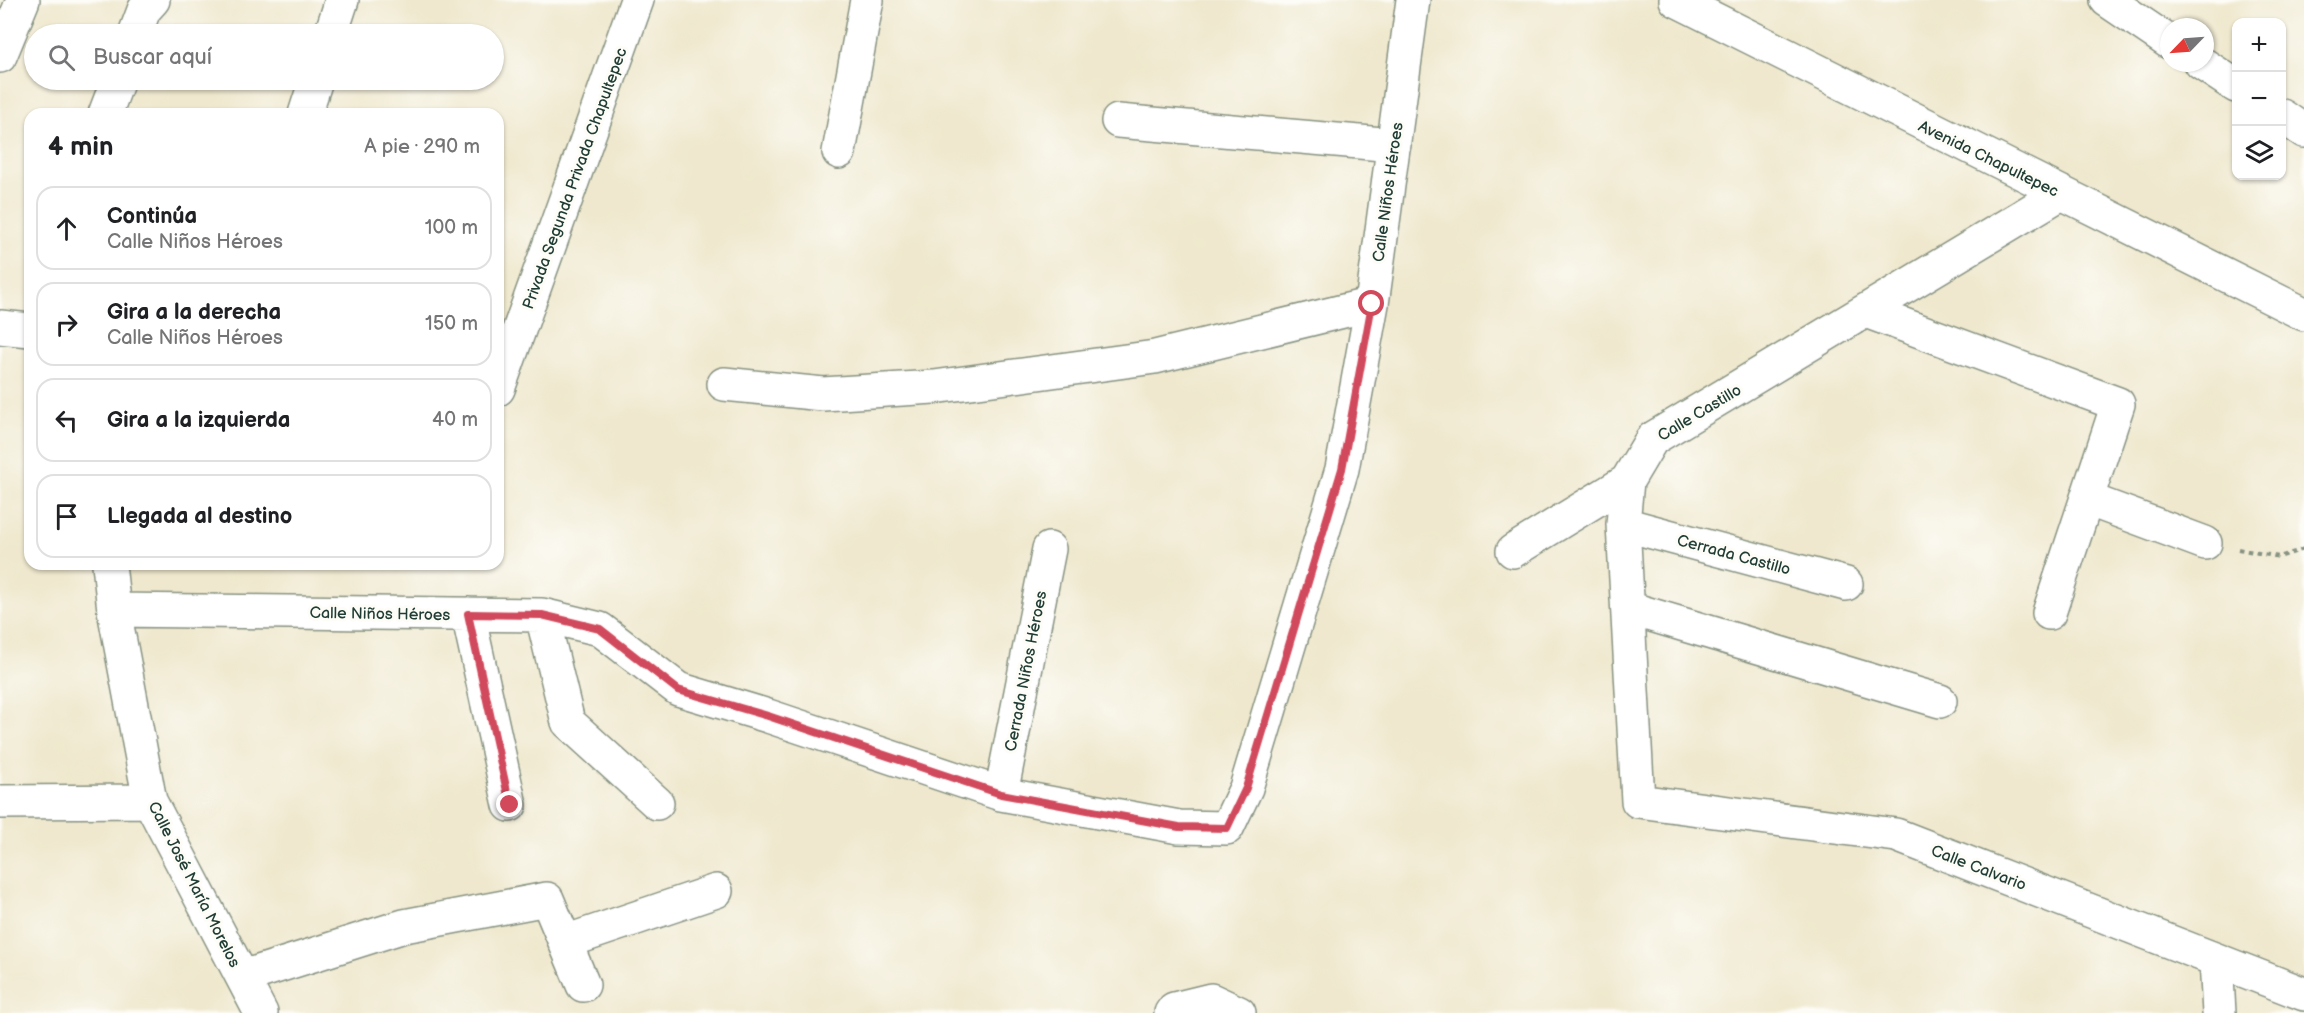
<!DOCTYPE html>
<html lang="es">
<head>
<meta charset="utf-8">
<style>
	body { margin:0; font-family:"Balsamiq Sans",sans-serif; background:#f2f2f2; color:#202124 }
	.controls { position:absolute; right:18px; top:18px; display:grid; overflow:hidden; border-radius:12px; box-shadow:0 2px 4px #0004 }
	.controls button { width:54px; height:54px; display:grid; place-items:center; padding:0; border:0; border-bottom:2px solid #e0e0e0; background:#fff; color:#202124; font:30px sans-serif }
	.compass { position:absolute; left:2160px; top:18px; width:54px; height:54px; border-radius:50%; background:#fff; box-shadow:0 2px 4px #0004; rotate:245deg }
	.stop { position:absolute; width:18px; height:18px; margin:-14px; border:4px solid #d1495b; border-radius:50%; background:#fff }
	.stop.end { background:#d1495b; border-color:#fff; box-shadow:0 2px 6px #0008 }
	.list { margin:0; padding:0; list-style:none }
	h2 { display:flex; justify-content:space-between; align-items:center; height:78px; margin:0; padding:0 24px; font-size:26px }
	h2 small { font-size:20px; font-weight:400; color:#757577 }
	.list li { display:grid; grid-template-columns:39px 1fr auto; gap:18px; align-items:center; box-sizing:border-box; height:84px; margin:0 12px 12px; padding:0 12px; border:2px solid #e0e0e0; border-radius:18px }
	.list b { display:block; font-size:22px; white-space:nowrap }
	.list p { margin:0; font-size:20px; white-space:nowrap; color:#757577 }
	.list em { font-size:20px; font-style:normal; color:#757577 }
	.icon { flex:none; width:33px; height:33px; fill:none; stroke:currentColor; stroke-width:2; stroke-linecap:round; stroke-linejoin:round }
	.map { position:relative; flex:none; width:2304px; height:1013px; overflow:hidden }
	.search { position:absolute; background:#fff; box-shadow:0 2px 4px #0004; left:24px; top:24px; width:480px; height:66px; display:flex; align-items:center; gap:15px; box-sizing:border-box; padding:0 21px; border-radius:33px; color:#757577; font-size:22px }
	.panel { position:absolute; background:#fff; box-shadow:0 2px 4px #0004; left:24px; top:108px; width:480px; height:462px; border-radius:18px }
	.map>svg:first-child { display:block }
	.lines { fill:none; stroke-linecap:round; stroke-linejoin:round }
	.minor-casing { stroke:#879281; stroke-width:36 }
	.tertiary-casing { stroke:#879281; stroke-width:36 }
	.secondary-casing { stroke:#879281; stroke-width:36 }
	.path { stroke:#879281; stroke-width:4; stroke-dasharray:4.5 4.5; stroke-linecap:butt }
	.minor { stroke:#fff; stroke-width:33 }
	.tertiary { stroke:#fff; stroke-width:33 }
	.secondary { stroke:#fff; stroke-width:33 }
	.route { stroke:#d1495b; stroke-width:8 }
	.labels { text-anchor:middle; stroke-width:6; stroke-linejoin:round; paint-order:stroke }
	.street-label { font-size:16px; fill:#1f3d34; stroke:#fdfcf7 }
</style>
</head>
<body>
<div class="map">
<svg width="2304" height="1013" viewBox="0 0 2304 1013">
	<rect width="100%" height="100%" fill="#fdfcf7"/>
	<filter id="ink" filterUnits="userSpaceOnUse"><feTurbulence type="fractalNoise" baseFrequency=".0167" numOctaves="2"/><feDisplacementMap in="SourceGraphic" scale="12" xChannelSelector="R" yChannelSelector="G"/><feConvolveMatrix kernelMatrix="1 2 1 2 8 2 1 2 1" color-interpolation-filters="sRGB"/></filter>
	<filter id="wash" filterUnits="userSpaceOnUse"><feTurbulence type="fractalNoise" baseFrequency=".008" numOctaves="4" result="noise"/><feDisplacementMap in="SourceGraphic" scale="24" xChannelSelector="R" yChannelSelector="G"/><feGaussianBlur stdDeviation="1.35" result="paint"/><feColorMatrix in="noise" values="0 0 0 0 0 0 0 0 0 0 0 0 0 0 0 0 0 1.4 0 .05"/><feComposite in="paint" operator="in"/></filter>
	<g filter="url(#wash)">
		<rect width="100%" height="100%" fill="#efe8ce"/>
	</g>
	<g filter="url(#ink)">
		<g class="lines">
			<defs>
				<path id="minor" d="M135,34l9,-24 9,-10
					M331,34l11,-34
					M105,114l13,-34
					M305,114l11,-34
					M1118,121l276,24
					M839,152l28,-152
					M2061,193l-409,246 -25,42 -4,43 15,277 258,34 408,159
					M1866,311l252,93 -69,209
					M0,327l30,3
					M724,384l99,10 111,-7 221,-30 217,-53
					M498,389l139,-389
					M2087,499l118,44
					M1623,524l223,60
					M1513,551l114,-70
					M109,564l5,46 36,191 111,212
					M1628,608l312,93
					M114,610l428,5 58,14 78,60 90,27 233,78 178,33 48,1 19,-40 96,-319 30,-165 41,-304
					M468,614l42,191
					M542,615l26,107 89,81
					M1001,794l48,-245
					M0,802l150,-1
					M565,942l151,-51
					M2216,960l3,53
					M243,977l161,-51 143,-27 36,86
					M1171,1013l3,-4 37,-9 28,13"/>
				<path id="tertiary" d="M1676,0l628,314
					M0,56l23,-56"/>
				<path id="secondary" d="M2107,0l62,42
					M2201,63l35,23
					M2282,116l22,15"/>
			</defs>
			<use href="#minor" class="minor-casing"/>
			<use href="#tertiary" class="tertiary-casing"/>
			<use href="#secondary" class="secondary-casing"/>
			<path class="path" d="M2238,549l41,8 25,-8"/>
			<use href="#minor" class="minor"/>
			<use href="#tertiary" class="tertiary"/>
			<use href="#secondary" class="secondary"/>
		</g>
	</g>
	<g class="lines" filter="url(#ink)">
		<path class="route" d="M510,805l-42,-191 74,1 58,14 78,61 90,26 233,78 178,33 48,1 19,-40 96,-319 30,-165"/>
	</g>
	<g class="labels">
		<g class="street-label">
			<text transform="translate(1989 158) rotate(26)" y="6">Avenida Chapultepec</text>
			<text transform="translate(574 178) rotate(-70)" y="6">Privada Segunda Privada Chapultepec</text>
			<text transform="translate(1387 192) rotate(-82)" y="6">Calle Niños Héroes</text>
			<text transform="translate(1699 412) rotate(-31)" y="6">Calle Castillo</text>
			<text transform="translate(1734 554) rotate(15)" y="6">Cerrada Castillo</text>
			<text transform="translate(380 613) rotate(1)" y="6">Calle Niños Héroes</text>
			<text transform="translate(1025 671) rotate(-79)" y="6">Cerrada Niños Héroes</text>
			<text transform="translate(1979 867) rotate(21)" y="6">Calle Calvario</text>
			<text transform="translate(195 884) rotate(63)" y="6">Calle José María Morelos</text>
		</g>
	</g>
</svg>
<div class="controls">
<button>+</button>
<button>−</button>
<button><svg class="icon" aria-label="layers" viewBox="0 0 24 24"><path d="M12 4l9 5-9 5-9-5zM3 14l9 5 9-5"/></svg></button>
</div>
<svg class="compass" viewBox="-18 -18 36 36"><path d="M0-13l5 13h-10z" fill="#e53935"/><path d="M0 13l5-13h-10z" fill="#757577"/></svg>
<div class="stop" style="left:1372px;top:304px"></div>
<div class="stop end" style="left:510px;top:805px"></div>
<div class="search"><svg class="icon" aria-label="search" viewBox="0 0 24 24"><circle cx="10" cy="10" r="6"/><path d="M15 15l6 6"/></svg>Buscar aquí</div>
<section class="panel">
<h2>4 min<small>A pie · 290 m</small></h2>
<ul class="list">
<li><svg class="icon" aria-label="ahead" viewBox="0 0 24 24"><path d="M12 20V5M6 11l6-6 6 6"/></svg><div><b>Continúa</b><p>Calle Niños Héroes</p></div><em>100 m</em></li>
<li><svg class="icon" aria-label="right" viewBox="0 0 24 24"><path d="M7 20v-9h11M14 6l5 5-5 5"/></svg><div><b>Gira a la derecha</b><p>Calle Niños Héroes</p></div><em>150 m</em></li>
<li><svg class="icon" aria-label="left" viewBox="0 0 24 24"><path d="M17 20v-9H6M10 6l-5 5 5 5"/></svg><div><b>Gira a la izquierda</b></div><em>40 m</em></li>
<li><svg class="icon" aria-label="arrive" viewBox="0 0 24 24"><path d="M6 21V4h12l-3 4 3 4H6"/></svg><div><b>Llegada al destino</b></div></li>
</ul>
</section>
</div>
</body>
</html>
